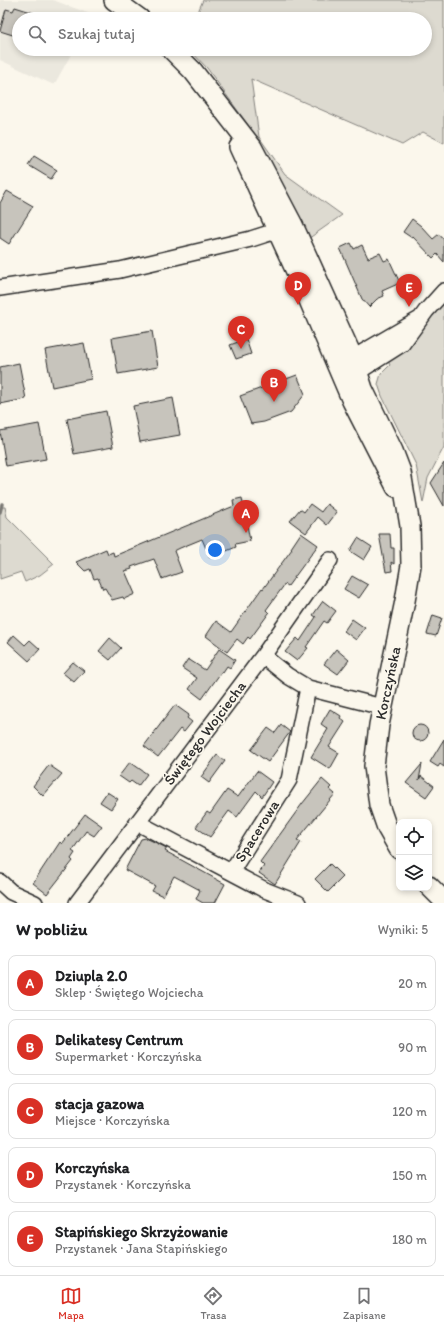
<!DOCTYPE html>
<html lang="pl">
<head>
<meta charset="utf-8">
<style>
	body { margin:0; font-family:Itim,sans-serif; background:#f6f6f6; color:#202124 }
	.controls { position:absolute; right:12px; bottom:12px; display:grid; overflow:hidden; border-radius:8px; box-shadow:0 2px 6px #0003 }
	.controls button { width:36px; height:36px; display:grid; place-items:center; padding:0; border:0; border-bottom:1px solid #e0e0e0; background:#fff; color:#202124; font:20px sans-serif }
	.you { position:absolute; left:215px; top:550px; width:14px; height:14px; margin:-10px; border:3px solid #fff; border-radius:50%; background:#1a73e8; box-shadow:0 0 0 6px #1a73e833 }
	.badge { display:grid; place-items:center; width:26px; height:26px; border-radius:50%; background:#d93025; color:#fff; font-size:13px; font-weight:700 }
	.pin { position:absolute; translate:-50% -33px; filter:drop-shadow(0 1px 2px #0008) }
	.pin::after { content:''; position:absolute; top:21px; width:14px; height:12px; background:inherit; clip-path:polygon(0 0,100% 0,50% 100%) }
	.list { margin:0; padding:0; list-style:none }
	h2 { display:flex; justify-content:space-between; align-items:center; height:52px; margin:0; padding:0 16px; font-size:17px }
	h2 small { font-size:13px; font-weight:400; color:#757577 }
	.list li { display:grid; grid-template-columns:26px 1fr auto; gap:12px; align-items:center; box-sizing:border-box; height:56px; margin:0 8px 8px; padding:0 8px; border:1px solid #e0e0e0; border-radius:8px }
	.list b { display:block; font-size:15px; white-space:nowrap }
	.list p { margin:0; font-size:13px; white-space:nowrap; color:#757577 }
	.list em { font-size:13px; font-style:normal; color:#757577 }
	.icon { flex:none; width:22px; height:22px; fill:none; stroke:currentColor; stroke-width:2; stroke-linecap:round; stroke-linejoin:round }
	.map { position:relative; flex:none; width:444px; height:903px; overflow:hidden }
	.search { position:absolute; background:#fff; box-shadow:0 2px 6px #0003; left:12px; right:12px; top:12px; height:44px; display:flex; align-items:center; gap:10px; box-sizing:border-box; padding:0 14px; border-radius:22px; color:#757577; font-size:15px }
	.sheet { height:372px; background:#fff }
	nav { display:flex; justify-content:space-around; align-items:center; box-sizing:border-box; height:56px; border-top:1px solid #e0e0e0; background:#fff; font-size:11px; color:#757577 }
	nav a { display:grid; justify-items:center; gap:2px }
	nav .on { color:#d93025 }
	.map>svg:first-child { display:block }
	.built { fill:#ebe8de }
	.green { fill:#dddad0; stroke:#84827e }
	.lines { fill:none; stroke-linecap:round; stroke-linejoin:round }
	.stream { stroke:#7b7a75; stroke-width:3.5 }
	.building { fill:#c7c4bc; stroke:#2b2b2b }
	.minor-casing { stroke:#2b2b2b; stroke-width:18 }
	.major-casing { stroke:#2b2b2b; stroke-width:22 }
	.minor { stroke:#fbf7ec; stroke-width:15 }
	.major { stroke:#fbf7ec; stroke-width:19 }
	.labels { text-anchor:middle; stroke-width:3.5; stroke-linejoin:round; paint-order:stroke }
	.street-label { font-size:15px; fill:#2b2b2b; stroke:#fbf7ec }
</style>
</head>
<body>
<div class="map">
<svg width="444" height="903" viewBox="0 0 444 903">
	<rect width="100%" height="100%" fill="#fbf7ec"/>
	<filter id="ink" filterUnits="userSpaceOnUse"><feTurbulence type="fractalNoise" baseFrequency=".025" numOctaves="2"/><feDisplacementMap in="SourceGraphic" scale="8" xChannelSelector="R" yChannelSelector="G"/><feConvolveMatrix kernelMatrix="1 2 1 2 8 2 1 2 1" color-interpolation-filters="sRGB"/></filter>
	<g filter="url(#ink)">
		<path class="built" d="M0,0h53l40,15 -2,4h-72v30h55l-20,36 -54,-25z"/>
		<path class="green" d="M203,0h241v143l-21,-11 -21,13 -151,-66 8,58 26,37 57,41 -34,24 -52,-103 -49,-68 -18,-19h236v-30h-230z
			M444,301v146l-16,31 -5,25 -7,-38 -34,-69 -4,-12 3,-10 9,-9 -2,-4 22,-18z
			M0,507h5l2,10 47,47 -14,11 -15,7 -4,-10 -21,7z"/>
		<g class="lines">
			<path class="stream" d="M0,512l2,-8"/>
		</g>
		<path class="building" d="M15,7l32,10v2h-28v18l-19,-6 6,-22 7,2z
			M34,156l23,14 -6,9 -23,-14z
			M7,191l26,15 -24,38 -9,-6v-35z
			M412,219l9,7 12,13 6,-5 5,6v22l-7,-8 -4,4 -20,-21 -1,1 -9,-6z
			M351,243l3,6 8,-4 6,13 12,-5 4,8 5,-2 11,24 -18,8 2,5 -7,3 -8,8 -7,-8 -22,-51z
			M152,331l6,36 -40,7 -6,-36z
			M246,339l5,15 -15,5 -6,-14z
			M84,343l7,36 -39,8 -7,-37z
			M19,363l7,36 -26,5v-37z
			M297,375l8,19 -14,18 -27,10 -13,2 -11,-28z
			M173,398l7,37 -40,7 -7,-36z
			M106,411l7,36 -39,7 -7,-35z
			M39,424l7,35 -40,7 -6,-35z
			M444,463v43l-13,-23z
			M242,498l8,43 -15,3 1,3 -26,11 -8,-19 -22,9 -6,3 8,21 -20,7 -8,-20 -23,8 1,2 -7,2 10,23 -11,5 -1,-2 -11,3 -7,-12 -2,1 -5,-11 -4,1 -4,-10 -5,2 -9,-9 30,-13 2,5 5,-2 1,4 120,-50 -1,-6z
			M310,504l11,8 6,-8 10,8 -10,13 -9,-8 -12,16 -16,-12 10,-12 4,3z
			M301,533l17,12 -30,41 -3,-2 -19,26 3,3 -19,26 -2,-2 -5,7 -6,-5 -10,13 -21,-16 10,-15 15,11 31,-44 1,1 29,-40 -1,-1z
			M379,534h11l1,14h3v16l-3,-2 1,9 -6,1z
			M358,538l14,9 -8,13 -14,-9z
			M352,576l16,9 -9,13 -15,-9z
			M323,601l13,10 -9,12 -3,-2 -18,26 2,1 -11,13 -12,-9 12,-14 3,3 16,-24 -3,-2z
			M433,615l9,3 -6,18 -9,-2z
			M352,619l13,9 -9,12 -12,-9z
			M14,635l11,10 5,-5 10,9 -11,12 -21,-19z
			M110,638l11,10 -11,12 -11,-9z
			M219,649l16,11 -5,8 -3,-2 -4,6 -1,-1 -20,28 -13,-10 8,-11 -15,-10 6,-9 17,11z
			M336,649l13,11 -11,14 -14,-10z
			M73,662l11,9 -10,11 -11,-9z
			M175,705l14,10 -2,3 5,4 -8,10 -4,-3 -22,28 -14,-11z
			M330,709l11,7 -1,2 5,4 -16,25 10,6 -9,16 -19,-12 17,-28 -7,-5z
			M281,725l9,7 -22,30 -17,-12 17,-22 7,5z
			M412 733a8 8 0 1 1 16 0a8 8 0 1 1-16 0Z
			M444,739v28l-4,-3 -2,3 -8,-5z
			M217,755l8,6 -16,22 -8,-6z
			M130,762l17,12 -9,12 -7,-5 -2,2 -10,-7z
			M422,764l-3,16 2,-4 13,10 -8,11 -20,-14z
			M49,765l13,9 -19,22 -10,-10z
			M257,771l15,11 -10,15 -6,-6 -19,26 -8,-6 -19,26 -14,-10 11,-15 3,2 17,-24 11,7z
			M322,779l9,8 -2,2 6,5 -38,46 4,2 -26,42 -16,-11 5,-7 -4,-4 42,-58z
			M107,792l11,7 -7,10 -11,-7z
			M85,814l17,12 -8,10 -8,-5 -14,20 3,2 -4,6 2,2 -26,33 -14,-11 27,-41 2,2z
			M146,838l21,10 -2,3 60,33 -10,19h-12l-7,-4 4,-9 -26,-14 -11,20 -11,-5 3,-5 -30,-16 16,-31z
			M330,864l13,13 -15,15 -13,-13z"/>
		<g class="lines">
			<defs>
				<path id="minor" d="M0,288l120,-18 131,-31 37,-12
					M346,366l7,-8 65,-38
					M347,372h11l44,-28 24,-33 18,-20
					M263,656l25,20 20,12 74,19
					M138,823l127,67 33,13
					M231,872l58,-92 19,-92
					M0,882l11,10 24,11
					M77,903l186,-247 67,-96"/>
				<path id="major" d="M114,0l26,19
					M171,49l22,22 59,76 41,78 60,133 10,31 30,62 8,21 9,54 1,39 -6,36 -26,124 -5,41 5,39 8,23 12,21
					M239,147l66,144 47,110 44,86
					M429,886l15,15"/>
			</defs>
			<use href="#minor" class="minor-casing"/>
			<use href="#major" class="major-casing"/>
			<use href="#minor" class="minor"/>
			<use href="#major" class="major"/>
		</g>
	</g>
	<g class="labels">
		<g class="street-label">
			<text transform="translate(388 683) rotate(-78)" y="5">Korczyńska</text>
			<text transform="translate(205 733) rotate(-53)" y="5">Świętego Wojciecha</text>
			<text transform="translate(257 831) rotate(-58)" y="5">Spacerowa</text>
		</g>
	</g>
</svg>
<div class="controls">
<button><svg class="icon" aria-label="locate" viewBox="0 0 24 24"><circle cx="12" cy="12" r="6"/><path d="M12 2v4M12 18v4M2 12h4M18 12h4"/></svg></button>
<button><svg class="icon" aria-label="layers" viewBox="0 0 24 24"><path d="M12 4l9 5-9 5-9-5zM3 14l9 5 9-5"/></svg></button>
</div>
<div class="you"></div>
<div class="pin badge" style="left:246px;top:533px">A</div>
<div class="pin badge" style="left:274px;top:402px">B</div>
<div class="pin badge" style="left:241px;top:349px">C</div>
<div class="pin badge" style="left:298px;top:305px">D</div>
<div class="pin badge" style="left:409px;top:307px">E</div>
<div class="search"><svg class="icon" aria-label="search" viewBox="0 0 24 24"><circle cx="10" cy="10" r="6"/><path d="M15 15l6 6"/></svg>Szukaj tutaj</div>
</div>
<section class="sheet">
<h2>W pobliżu<small>Wyniki: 5</small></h2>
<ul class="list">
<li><span class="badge">A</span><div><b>Dziupla 2.0</b><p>Sklep · Świętego Wojciecha</p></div><em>20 m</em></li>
<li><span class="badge">B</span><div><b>Delikatesy Centrum</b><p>Supermarket · Korczyńska</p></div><em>90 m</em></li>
<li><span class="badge">C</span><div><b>stacja gazowa</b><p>Miejsce · Korczyńska</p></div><em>120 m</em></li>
<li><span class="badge">D</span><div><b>Korczyńska</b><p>Przystanek · Korczyńska</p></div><em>150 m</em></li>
<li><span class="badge">E</span><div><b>Stapińskiego Skrzyżowanie</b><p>Przystanek · Jana Stapińskiego</p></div><em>180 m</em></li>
</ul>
</section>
<nav>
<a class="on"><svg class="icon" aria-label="map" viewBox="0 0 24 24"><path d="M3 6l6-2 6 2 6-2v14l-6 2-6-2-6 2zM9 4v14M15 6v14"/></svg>Mapa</a>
<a><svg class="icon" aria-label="directions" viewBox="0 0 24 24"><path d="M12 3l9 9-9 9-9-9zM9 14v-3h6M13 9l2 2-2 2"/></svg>Trasa</a>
<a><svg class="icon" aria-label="saved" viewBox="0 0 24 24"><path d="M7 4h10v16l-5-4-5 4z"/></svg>Zapisane</a>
</nav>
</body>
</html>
